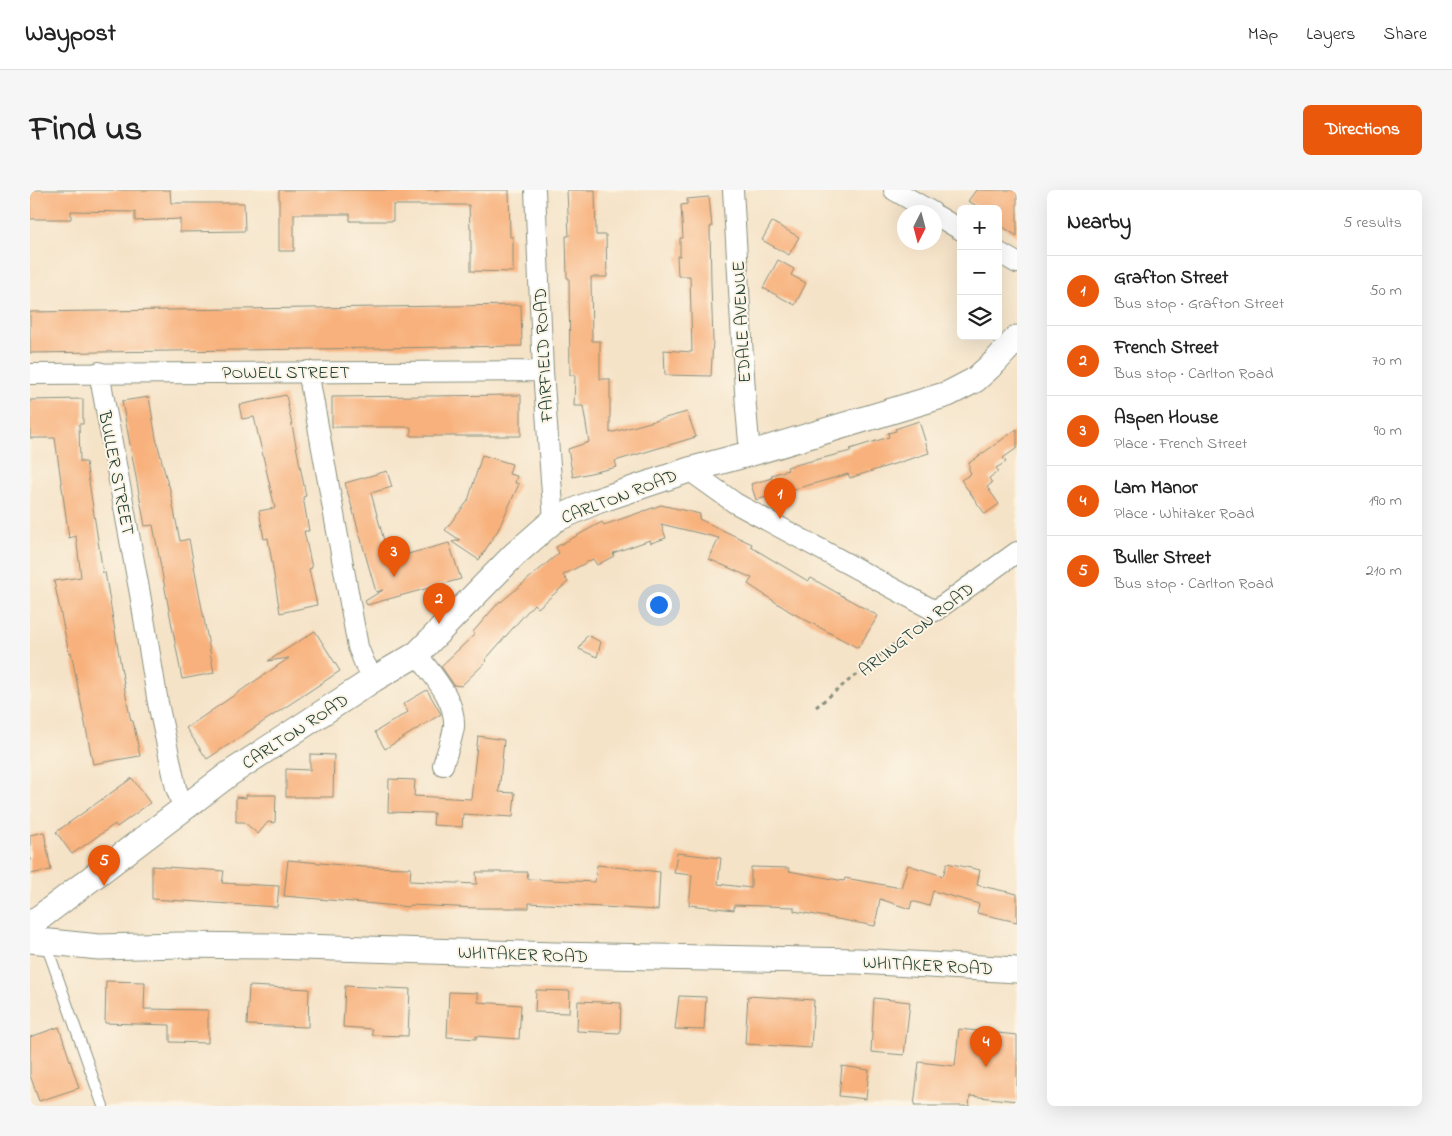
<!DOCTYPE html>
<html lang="en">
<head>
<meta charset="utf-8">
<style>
	body { margin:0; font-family:"Indie Flower",sans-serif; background:#f6f6f6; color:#222 }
	.controls { position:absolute; right:15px; top:15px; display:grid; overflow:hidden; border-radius:8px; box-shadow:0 5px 20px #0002 }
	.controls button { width:45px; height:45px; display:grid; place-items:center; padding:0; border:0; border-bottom:1px solid #e0e0e0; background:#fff; color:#222; font:25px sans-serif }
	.compass { position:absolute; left:867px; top:15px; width:45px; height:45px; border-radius:50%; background:#fff; box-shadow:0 5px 20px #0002; rotate:186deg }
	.you { position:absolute; left:628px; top:414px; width:18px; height:18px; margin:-12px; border:4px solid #fff; border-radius:50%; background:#1a73e8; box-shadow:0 0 0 8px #1a73e833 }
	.badge { display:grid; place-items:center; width:32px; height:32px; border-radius:50%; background:#ea580c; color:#fff; font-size:16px; font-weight:700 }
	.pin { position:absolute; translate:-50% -41px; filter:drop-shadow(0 1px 2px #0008) }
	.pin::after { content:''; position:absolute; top:26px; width:18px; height:15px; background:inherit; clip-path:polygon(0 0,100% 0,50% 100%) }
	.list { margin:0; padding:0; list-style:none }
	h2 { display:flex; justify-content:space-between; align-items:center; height:65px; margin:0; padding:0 20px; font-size:21px }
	h2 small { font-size:16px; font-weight:400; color:#767676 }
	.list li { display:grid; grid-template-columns:32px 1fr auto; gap:15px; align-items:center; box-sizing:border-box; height:70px; padding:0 20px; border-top:1px solid #e0e0e0 }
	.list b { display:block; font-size:19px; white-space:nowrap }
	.list p { margin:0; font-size:16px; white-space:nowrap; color:#767676 }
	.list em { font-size:16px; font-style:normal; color:#767676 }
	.icon { flex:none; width:28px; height:28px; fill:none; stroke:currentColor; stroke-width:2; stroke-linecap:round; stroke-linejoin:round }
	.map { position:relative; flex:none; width:987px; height:916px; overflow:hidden; border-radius:8px }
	header { display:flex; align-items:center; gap:30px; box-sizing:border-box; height:70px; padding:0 25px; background:#fff; border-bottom:1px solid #e0e0e0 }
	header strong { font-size:24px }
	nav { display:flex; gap:28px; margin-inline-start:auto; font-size:18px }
	.intro { display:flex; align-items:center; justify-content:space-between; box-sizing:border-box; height:120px; padding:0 30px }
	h1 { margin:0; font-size:35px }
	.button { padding:12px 22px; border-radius:8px; background:#ea580c; color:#fff; font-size:18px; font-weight:700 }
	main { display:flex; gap:30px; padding:0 30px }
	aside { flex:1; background:#fff; border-radius:8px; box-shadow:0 5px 20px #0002 }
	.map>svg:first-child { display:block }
	.building { fill:#f8b17b }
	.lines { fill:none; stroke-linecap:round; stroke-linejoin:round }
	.service-casing { stroke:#8a907e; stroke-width:12 }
	.minor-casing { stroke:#8a907e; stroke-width:22 }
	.tertiary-casing { stroke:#8a907e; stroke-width:27 }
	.path { stroke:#8a907e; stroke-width:3; stroke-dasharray:4 4; stroke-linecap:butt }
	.service { stroke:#fff; stroke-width:10 }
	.minor { stroke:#fff; stroke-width:20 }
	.tertiary { stroke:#fff; stroke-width:25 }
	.labels { text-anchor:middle; stroke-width:4; stroke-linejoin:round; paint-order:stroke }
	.street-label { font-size:18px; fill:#1f3d34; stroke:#fcf5e5 }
</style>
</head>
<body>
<header>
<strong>Waypost</strong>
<nav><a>Map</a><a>Layers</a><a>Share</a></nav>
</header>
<div class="intro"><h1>Find us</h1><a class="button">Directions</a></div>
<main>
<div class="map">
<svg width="987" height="916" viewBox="0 0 987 916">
	<rect width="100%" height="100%" fill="#fcf5e5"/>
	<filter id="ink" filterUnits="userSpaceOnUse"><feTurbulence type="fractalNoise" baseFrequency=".02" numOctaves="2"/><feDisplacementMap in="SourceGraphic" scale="10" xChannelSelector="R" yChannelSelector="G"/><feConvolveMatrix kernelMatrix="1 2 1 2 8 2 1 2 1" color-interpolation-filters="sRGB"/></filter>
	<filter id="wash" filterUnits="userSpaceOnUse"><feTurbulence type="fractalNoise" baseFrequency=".0096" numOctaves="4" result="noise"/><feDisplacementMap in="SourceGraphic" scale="20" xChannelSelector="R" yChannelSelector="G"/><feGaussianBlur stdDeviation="1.12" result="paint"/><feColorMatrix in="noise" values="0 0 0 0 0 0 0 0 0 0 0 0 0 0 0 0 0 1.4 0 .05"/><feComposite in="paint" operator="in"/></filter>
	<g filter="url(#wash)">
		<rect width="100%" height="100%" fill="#f5e3c8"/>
		<g id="blocks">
			<path class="building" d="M0,0h140l1,13h73l1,28 -65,1v-13l-45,2v-9l-64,-1v8h-41z
				M249,0h230l1,47h3v35l-42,-1v-43h-1l-1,-23h-76v16h-43v-7h-56v37h-15z
				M537,0h28l1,45h10l1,42h-16l1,64h8v38h10v54l77,-21 9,25 -81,24 2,6 -44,10 -5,-28 21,-7 -6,-36h-9l1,-31h-5l-1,-97h-2l-1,-42h3z
				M946,0h41v46l-19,-12v-15h-16l-14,-8z
				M679,7l3,30h-2l1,57 2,56 -2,36 -46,-1 -1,-25 28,2 -2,-76h-12l-1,-20h3v-18h3l-2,-33 6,-1v-5z
				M742,32l27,15 -10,18 -27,-15z
				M748,70l16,9 -3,6 15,8 -11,22 -32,-17z
				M491,115l1,41 -492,7v-41z
				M256,205l20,101 -3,1 6,34h-5l8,37 -3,1 8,36 -37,8 -12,-75 -4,1 -5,-28 16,-3 -21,-91 -12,2 -3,-14z
				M491,205v41h-110v-9h-79v-30z
				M119,207l7,41 12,47h1l11,56 9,-2 25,134 -32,6 -29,-154 -8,1 -23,-125z
				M53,209v25h-4l1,38h6l17,111 2,-1 22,130 4,19h2l7,35 -47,8 -22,-112 -2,1 -15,-72 27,-4 -5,-41 -7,2 -14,-100h-25v-38z
				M889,231l10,32 -79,25 -2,-4 -92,26 -5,-16 21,-6 -1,-3 17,-5 -1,-3 64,-16 -1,-2 39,-12 -1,-4 8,-2 -1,-2z
				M987,239v19l-14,10 3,4 -10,6 3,3 -10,7 3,5 -5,4 12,17 -14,10 -24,-34 10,-6 -2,-5v-6z
				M452,265l30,9 -3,10 8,2 -2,7 4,1 -21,46 -19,30 -27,-18 8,-2 -15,-10 23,-29z
				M357,281l5,16 -21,6 18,66 60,-16 12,36 -94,26 -2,-4 18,-11 -7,2 -31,-109z
				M631,315l39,9 -1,5 53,25 -1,3 57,34 3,-3 67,38 -20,32 -69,-37 -41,-27 4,-6 -43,-19 10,-21 -58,-14 5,14 -15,5 -1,-3 -37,13 1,3 -17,9 -4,-6 -30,16 5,7 -30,26 -4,-4 -49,56 2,1 -26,25 -7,-1 -13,-19 34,-32 -2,-2 27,-31 1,1 58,-49 -3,-6 46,-25 2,3z
				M285,441l25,40 -133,88 -21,-31 103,-70 -21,3z
				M557,445l14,7 -4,15 -18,-8z
				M397,500l14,24 -56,35 -10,-17 33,-20 -5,-8z
				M448,546l26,4 -5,52 16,1 -2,24 -50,-3 -1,13 -29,-2 1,-12 -46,-1 1,-33 26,1 -1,16 57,3z
				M280,564l24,1 -1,42h-47v-28l24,1z
				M102,588l18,25 -33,24 -2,-3 -43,30 -16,-22z
				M216,605h30l-1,28 -7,-1 -10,12 -14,-12h-8v-25l10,1z
				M14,642l7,38 -21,4v-39z
				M647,663l44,5 -3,26 33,4v-21l38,1v3l55,10 1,-3 56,10 7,-23 35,11 4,-13 33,7 -3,15 40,9v28l-40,-9 2,-9 -46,-13 -4,15 -17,-5 -2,8 -30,-10 -5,27 -81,-15v-4l-60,-2v5l-45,-5 3,-30 -18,-2z
				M258,670l75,7 48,1 -1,13 67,3 -1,-12h51l1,7 67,3 2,-17 63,7 -2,38 -129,-7v5h-51l-69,-3v2l-125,-11z
				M122,676l72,5 -2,12 57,3 -2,21 -125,-8z
				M76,791l39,1 -1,27 64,1v33l-38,-1v-17l-65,-2z
				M219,796l60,3 -1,38 -61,-2z
				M315,796l65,3 -2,47 -36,-1v-6l-29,-2z
				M506,800l34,1 -1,22 -34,-1z
				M419,802l29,1v9l43,3 -2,34 -43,-3v3l-29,-2z
				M649,806l27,1 -2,33 -29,-1z
				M718,806l66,4 -3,48 -66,-4z
				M844,808l36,4 -6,53 -33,-3z
				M548,811l43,2 -1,30 -43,-2z
				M29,837l20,61 -40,13 -9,-26v-38z
				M929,839l58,6v66l-47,-5 -1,10h-55l5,-44 36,4z
				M812,876l27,4 -3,29 -27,-3z"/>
		</g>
	</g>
	<g filter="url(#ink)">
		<use href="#blocks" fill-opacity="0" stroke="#8a907e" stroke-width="1"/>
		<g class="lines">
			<defs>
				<path id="service" d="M16,754l57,162"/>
				<path id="minor" d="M505,0l8,181 11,149
					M703,0l13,218 3,34 3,11
					M864,0l38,22
					M904,24l27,16
					M968,62l19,11
					M278,181l50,276 6,15 10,17
					M69,182l41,222 18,109 18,85 8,21
					M0,184l513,-3
					M659,280l46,33 200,108 82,-59
					M387,464c15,21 39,45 37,73 -2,13 -7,25 -11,38"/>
				<path id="tertiary" d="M0,735l199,-151 145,-95 43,-25 97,-99 40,-35 43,-19 92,-31 63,-17 196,-59 27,-14 20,-18 22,-24
					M0,750l69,7 81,-2 92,1 282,9 304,6 159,9"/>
			</defs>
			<use href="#service" class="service-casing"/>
			<use href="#minor" class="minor-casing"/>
			<use href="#tertiary" class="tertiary-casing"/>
			<path class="path" d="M786,517l103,-83"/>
			<use href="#service" class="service"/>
			<use href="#minor" class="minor"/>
			<use href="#tertiary" class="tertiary"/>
		</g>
	</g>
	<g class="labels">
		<g class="street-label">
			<text transform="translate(711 132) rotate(-93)" y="6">EDALE AVENUE</text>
			<text transform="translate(513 165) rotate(-93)" y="6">FAIRFIELD ROAD</text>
			<text x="256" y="188">POWELL STREET</text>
			<text transform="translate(87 283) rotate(79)" y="6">BULLER STREET</text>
			<text transform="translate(589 306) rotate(-21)" y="6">CARLTON ROAD</text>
			<text transform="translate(886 439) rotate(-38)" y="6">ARLINGTON ROAD</text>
			<text transform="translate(265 541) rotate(-33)" y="6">CARLTON ROAD</text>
			<text transform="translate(493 764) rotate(2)" y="6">WHITAKER ROAD</text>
			<text transform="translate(898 775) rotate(3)" y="6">WHITAKER ROAD</text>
		</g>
	</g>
</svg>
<div class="controls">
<button>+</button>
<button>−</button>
<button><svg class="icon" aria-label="layers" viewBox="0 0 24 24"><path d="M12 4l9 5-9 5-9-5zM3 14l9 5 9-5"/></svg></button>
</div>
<svg class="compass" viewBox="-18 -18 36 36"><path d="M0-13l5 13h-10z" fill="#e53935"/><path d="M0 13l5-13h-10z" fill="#767676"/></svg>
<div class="you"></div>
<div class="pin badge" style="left:750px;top:329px">1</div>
<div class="pin badge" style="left:409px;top:434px">2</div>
<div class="pin badge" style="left:364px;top:387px">3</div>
<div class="pin badge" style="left:956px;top:877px">4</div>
<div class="pin badge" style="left:74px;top:696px">5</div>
</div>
<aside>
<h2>Nearby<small>5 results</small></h2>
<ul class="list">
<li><span class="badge">1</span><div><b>Grafton Street</b><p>Bus stop · Grafton Street</p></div><em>50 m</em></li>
<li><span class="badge">2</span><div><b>French Street</b><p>Bus stop · Carlton Road</p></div><em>70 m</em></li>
<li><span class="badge">3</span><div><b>Aspen House</b><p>Place · French Street</p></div><em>90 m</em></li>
<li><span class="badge">4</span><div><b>Lam Manor</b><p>Place · Whitaker Road</p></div><em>190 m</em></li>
<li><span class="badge">5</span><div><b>Buller Street</b><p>Bus stop · Carlton Road</p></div><em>210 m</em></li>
</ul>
</aside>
</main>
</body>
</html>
